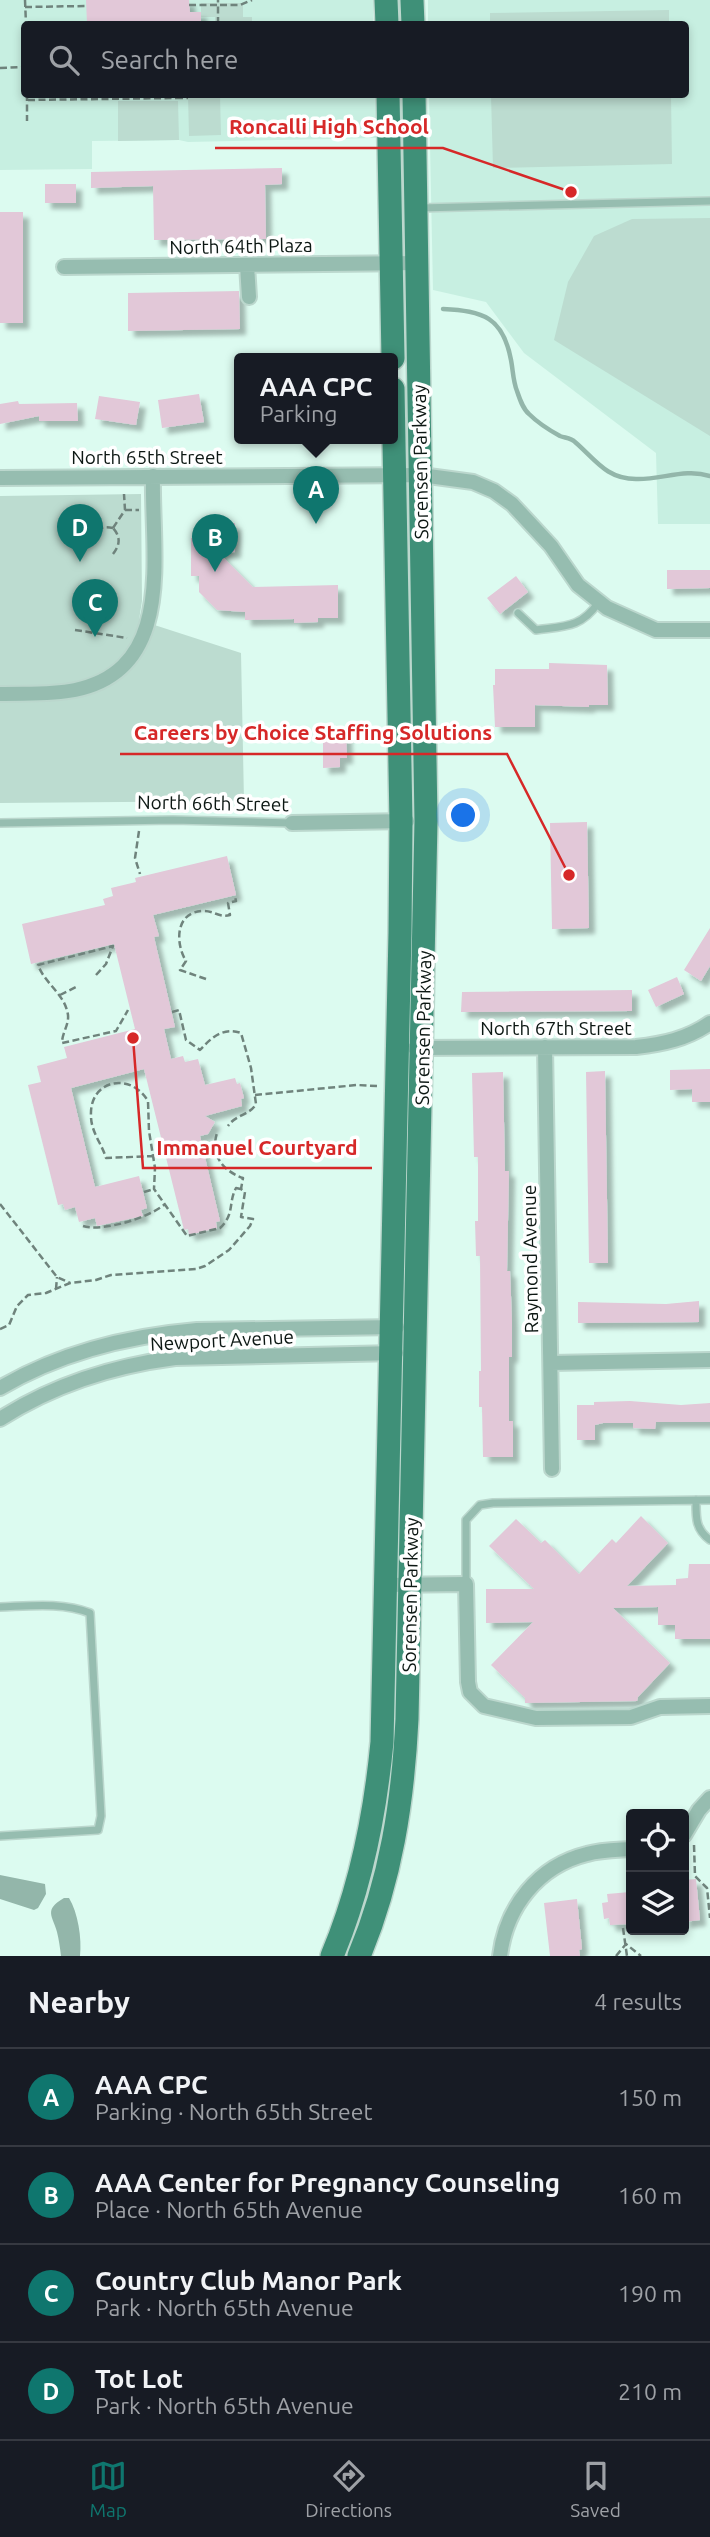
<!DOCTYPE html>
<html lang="en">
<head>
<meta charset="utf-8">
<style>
	body { margin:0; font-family:Ubuntu,sans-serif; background:#242831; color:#f1f3f6 }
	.controls { position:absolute; right:21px; bottom:21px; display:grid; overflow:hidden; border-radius:7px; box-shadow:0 4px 10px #0003 }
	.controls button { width:63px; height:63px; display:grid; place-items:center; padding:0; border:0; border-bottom:2px solid #363941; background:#171b24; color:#f1f3f6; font:35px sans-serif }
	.you { position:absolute; left:464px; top:816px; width:24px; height:24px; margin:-18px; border:5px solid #fff; border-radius:50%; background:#1a73e8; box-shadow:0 0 0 10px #1a73e833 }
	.badge { display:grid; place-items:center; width:46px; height:46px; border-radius:50%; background:#0f766e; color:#fff; font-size:23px; font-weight:700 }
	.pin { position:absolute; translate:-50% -58px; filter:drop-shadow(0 2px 4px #0008) }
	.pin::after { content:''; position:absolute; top:37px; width:24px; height:21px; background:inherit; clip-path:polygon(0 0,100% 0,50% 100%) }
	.popup { position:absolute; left:234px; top:353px; width:164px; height:91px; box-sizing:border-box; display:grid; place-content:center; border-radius:7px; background:#171b24; filter:drop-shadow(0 2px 5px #0005); font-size:23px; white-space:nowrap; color:#9ea1a6 }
	.popup b { font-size:26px; color:#f1f3f6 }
	.popup::after { content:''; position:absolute; left:50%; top:100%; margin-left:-14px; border:14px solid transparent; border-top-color:#171b24 }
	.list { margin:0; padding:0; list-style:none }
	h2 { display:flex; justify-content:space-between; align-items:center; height:91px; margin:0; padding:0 28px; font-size:30px }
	h2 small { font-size:23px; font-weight:400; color:#9ea1a6 }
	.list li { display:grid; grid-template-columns:46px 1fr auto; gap:21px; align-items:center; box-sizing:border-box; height:98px; padding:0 28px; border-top:2px solid #363941 }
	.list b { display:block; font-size:26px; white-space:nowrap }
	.list p { margin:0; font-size:23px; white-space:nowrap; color:#9ea1a6 }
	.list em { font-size:23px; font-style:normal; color:#9ea1a6 }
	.icon { flex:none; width:38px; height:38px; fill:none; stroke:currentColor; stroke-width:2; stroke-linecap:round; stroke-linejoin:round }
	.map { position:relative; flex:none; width:710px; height:1956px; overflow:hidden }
	.search { position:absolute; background:#171b24; box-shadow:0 4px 10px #0003; left:21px; right:21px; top:21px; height:77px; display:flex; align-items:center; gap:18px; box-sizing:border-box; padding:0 24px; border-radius:7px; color:#9ea1a6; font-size:26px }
	.sheet { height:483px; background:#171b24 }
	nav { display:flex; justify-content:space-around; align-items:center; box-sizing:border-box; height:98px; border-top:2px solid #363941; background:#171b24; font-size:19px; color:#9ea1a6 }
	nav a { display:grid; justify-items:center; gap:4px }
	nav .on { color:#0f766e }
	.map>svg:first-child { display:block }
	.built { fill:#c7efe1 }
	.green { fill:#bcdcd0 }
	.water { fill:#93b6aa }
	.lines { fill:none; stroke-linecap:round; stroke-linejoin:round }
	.stream { stroke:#93b6aa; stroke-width:4.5 }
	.building { fill:#e2c8d8; filter:url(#shadow) }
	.lane-casing { stroke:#bbd7cd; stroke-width:10 }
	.street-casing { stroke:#bbd7cd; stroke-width:18 }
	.primary-casing { stroke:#bbd7cd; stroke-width:26 }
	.path { stroke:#6f837c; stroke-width:2.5; stroke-dasharray:7 3.5; stroke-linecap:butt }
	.lane { stroke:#96bdb0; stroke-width:7 }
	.street { stroke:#96bdb0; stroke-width:14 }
	.primary { stroke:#3f9078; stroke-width:23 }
	.labels { text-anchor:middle; stroke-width:7; stroke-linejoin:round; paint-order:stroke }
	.street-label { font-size:19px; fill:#0c1713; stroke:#fff }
	.leader { fill:none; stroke:#d62828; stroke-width:2.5 }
	.callout-dot { fill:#d62828; stroke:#fff; stroke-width:2.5 }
	.callout-label { font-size:21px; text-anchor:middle; font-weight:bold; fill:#d62828; stroke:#fff; stroke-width:7; stroke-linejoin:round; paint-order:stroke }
</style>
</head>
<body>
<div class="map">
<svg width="710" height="1956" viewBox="0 0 710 1956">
	<defs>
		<filter id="shadow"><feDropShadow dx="6" dy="6" stdDeviation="2" flood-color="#0004"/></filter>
	</defs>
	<rect width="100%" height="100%" fill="#dcfbf0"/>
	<path class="built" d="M0,0h373v24h-349v70l351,1 1,43 -188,4 -9,-2 -87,1v28l-92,1z
		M428,0h282v524h-52l-2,-71 -132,-100 -38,-51 -53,-12 -4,-195 257,-1v-70h-258z"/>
	<path class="green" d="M201,3h42v14h9v7h-37v-7h-14z
		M669,10v14h-179v-11z
		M188,95h32l1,40 -32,1z
		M491,95h180l1,69 -179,4z
		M118,101h60l1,39 -61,1z
		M710,218v218l-156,-96 14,-58 26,-46 38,-17z
		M141,494l1,107 -3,19 102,33 3,148 -244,2v-307z"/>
	<path class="water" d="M0,1875l45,9 1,10 -8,14 -4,2 -34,-11z
		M64,1898h5c9,15 13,40 11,58h-19c-1,-8 -2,-16 -4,-24 -4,-16 -14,-22 7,-34z"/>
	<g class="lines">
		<path class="stream" d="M443,309c40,2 60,8 68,51 2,10 2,21 6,31 3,9 6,18 12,23 9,9 20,16 31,22 5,2 11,2 15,6 20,17 31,37 61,37 25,1 49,-11 74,-3"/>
	</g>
	<path class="building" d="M86,0h103l1,12h11v12h-114z
		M282,168v16l-17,1 1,54 -112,1 -1,-54 -62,2v-16z
		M45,184h31v19h-31z
		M0,212h23v111h-23z
		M239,291l1,38 -112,2v-38z
		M199,394l5,28 -42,6 -4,-28z
		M99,396l41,6 -4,23 -41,-6z
		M18,401l1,3 58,-1 1,18h-39v-5l-39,8v-20z
		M235,523v29l-16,1 34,34 85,-2v33h-20v4l-24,1v-4l-49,1v-8l-28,-2 -18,-18v-16h-8v-38h6v-14z
		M667,570h43v18l-43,1z
		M516,576l12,16 -28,22 -13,-16z
		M549,663l58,2 1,40h-19v2l-54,-2v22h-40l-2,-42h2v-16h54z
		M323,731h23l1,27h-7v9l-17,1z
		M587,822l2,106 -37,1 -2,-106z
		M227,856l9,39 -83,20 6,21 -5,1 21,90 -11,2 7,30 12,-3 2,6 13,-3 7,26 30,-7 2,6 3,-1 4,15 -3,1 1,7 -37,10 10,6 -7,12 -8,2 20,85 -4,1 1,6 -28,7 -1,-6 -4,1 -40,-161 -73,19 24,99 44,-11 8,32 -6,2 2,6 -46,10 -2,-8 -16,4 -4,-15 -10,3 -2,-6 -5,1 -30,-120 13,-3 -4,-16 30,-8 -3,-11 71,-18 -21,-85 -83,20 -9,-40 83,-19 -2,-6 10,-3 -2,-8 25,-6 -1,-4z
		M710,928v38l-9,15 -17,-11z
		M677,977l7,17 -28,13 -8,-17z
		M632,990v21l-171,1 1,-20z
		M710,1069v33h-18v-13l-22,1v-20z
		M605,1071l3,192h-19l-3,-191z
		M503,1072l2,99h4l-2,100h3l2,50v36h-3v64h4v36h-30l-1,-50h-3v-36h2l-1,-115h-4l-1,-35h3v-64h-4l-2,-84z
		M699,1301v21l-121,1v-21l88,2z
		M630,1401l51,4 29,-2v19h-54l-1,7 -22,-1v-5h-30l-8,2v15h-18v-35h17v-3z
		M641,1516l27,27 -41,43 49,-1v-6l12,-1 1,-14h21v75h-35v-14h-17v-18l-45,1 57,55 -32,34 -1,4 -112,2v-5l-34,-33 42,-43 -47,1v-34h48l-45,-43 27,-27 25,24 4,-3 34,34 33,-35 4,4z
		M696,1879l4,41 -16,2v-42z
		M630,1892l1,32 -21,1 -1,-7 -5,1 -2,-16 6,-1 -1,-8z
		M577,1899l5,50 -3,1 1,6h-30l-6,-53z"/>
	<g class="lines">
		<defs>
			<path id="lane" d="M420,208l290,-7
				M518,613l18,17c28,-4 45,-2 62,-27
				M0,823l173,-3 119,3
				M696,1500c0,17 -1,29 14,40
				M466,1584v-64l14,-15 13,-2 217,-3
				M0,1607c30,-1 62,-5 90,6l11,203 -3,14 -98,6"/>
			<path id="street" d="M247,265l2,32
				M64,267l354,-4
				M0,478l421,-3 52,7 21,9 18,13 39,42 27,39 29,23 49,22h54
				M0,694c25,-1 51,1 75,-4 102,-21 76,-137 78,-214
				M292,823l115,-2
				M545,1047l7,422
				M415,1048l221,-1c27,-3 51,-8 74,-24
				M551,1363l159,-3
				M0,1388c61,-36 127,-52 197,-58l200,-3
				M0,1419c53,-34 113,-53 175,-61l221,-5
				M386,1585l80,-1 2,98 2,10 14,14 52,12 95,-1 29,-10 50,-1
				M684,1835l15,-25 11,-12
				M500,1956c6,-49 38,-90 87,-102 14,-4 30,-4 44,-5"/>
			<path id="primary" d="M386,0l1,24
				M412,0l1,24
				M388,94l5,264
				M332,1956c29,-69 43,-140 50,-214l18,-809 1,-111 -8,-433
				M359,1956c32,-76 44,-155 48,-237l19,-898 -12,-727"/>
		</defs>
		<use href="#lane" class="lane-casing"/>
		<use href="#street" class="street-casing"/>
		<use href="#primary" class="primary-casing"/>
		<path class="path" d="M25,0l1,24
			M189,5h29v-5
			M25,7l61,-1
			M218,24v-19h22l12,-5
			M0,68l24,-1
			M27,94v27
			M176,98h12
			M28,100l148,-2v-4
			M125,510h14
			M113,528l12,-18 -1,-16
			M91,539c5,-11 11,-13 22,-11
			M113,554c7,-9 8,-17 0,-26
			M75,630l52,8
			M139,831l-4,27 5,16
			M96,975l10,-11 7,-18 -75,19c7,19 27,29 30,50 1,10 -6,18 -6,28l54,-12 12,-21
			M206,979l-26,-9 6,-9c-11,-18 -11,-50 18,-50 10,0 16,7 26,4l-2,-12 8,-2 -1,-4
			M60,995l18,-9
			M172,1012l7,-2 7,30 14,10c12,-13 23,-23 41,-17l10,35 5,36c-6,11 -21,11 -28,22
			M255,1095l102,-10 20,1
			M154,1156l-48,2c-4,-14 -15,-26 -15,-42 -2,-36 39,-45 57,-15l1,30 6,37 -1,21 33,47 33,-8c15,-14 8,-25 16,-40l5,1
			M144,1192l10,-3
			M0,1204l57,73 13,6
			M83,1226c19,6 66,-8 82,-22
			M56,1289l1,-12
			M0,1329l9,-4 8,-19 11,-11 18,-2 24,-10 26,-3 15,-5 85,-6 9,-3 24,-16 21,-24 3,-7 -12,-2 4,-25 -4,-3 2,-11c-20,-7 -33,-23 -26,-45
			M694,1845l1,31 12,12 3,30
			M623,1928l4,28
			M616,1956l10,-12 15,12"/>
		<use href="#lane" class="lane"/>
		<use href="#street" class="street"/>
		<use href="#primary" class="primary"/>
	</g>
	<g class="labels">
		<g class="street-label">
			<text transform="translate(241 246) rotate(-1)" y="7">North 64th Plaza</text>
			<text x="147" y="464">North 65th Street</text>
			<text transform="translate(420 462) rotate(-91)" y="7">Sorensen Parkway</text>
			<text transform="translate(213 803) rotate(1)" y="7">North 66th Street</text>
			<text transform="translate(423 1028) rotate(-89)" y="7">Sorensen Parkway</text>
			<text x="556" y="1035">North 67th Street</text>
			<text transform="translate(530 1259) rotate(-91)" y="7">Raymond Avenue</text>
			<text transform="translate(222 1340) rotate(-3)" y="7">Newport Avenue</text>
			<text transform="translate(410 1595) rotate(-89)" y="7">Sorensen Parkway</text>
		</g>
	</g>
	<path class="leader" d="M571 192L443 148H215M569 875L507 754H120M133 1038L143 1168H372"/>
	<g class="callout-dot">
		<circle cx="571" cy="192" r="7"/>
		<circle cx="569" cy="875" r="7"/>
		<circle cx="133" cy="1038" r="7"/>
	</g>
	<g class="callout-label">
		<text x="329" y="134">Roncalli High School</text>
		<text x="313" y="740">Careers by Choice Staffing Solutions</text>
		<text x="257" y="1155">Immanuel Courtyard</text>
	</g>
</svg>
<div class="controls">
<button><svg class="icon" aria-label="locate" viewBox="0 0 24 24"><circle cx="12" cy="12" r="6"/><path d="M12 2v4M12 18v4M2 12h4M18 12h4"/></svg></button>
<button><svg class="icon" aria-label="layers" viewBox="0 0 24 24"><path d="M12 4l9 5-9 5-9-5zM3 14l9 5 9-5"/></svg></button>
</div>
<div class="you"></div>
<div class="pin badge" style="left:316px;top:524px">A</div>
<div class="popup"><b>AAA CPC</b>Parking</div>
<div class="pin badge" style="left:215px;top:572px">B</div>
<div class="pin badge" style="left:95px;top:637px">C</div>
<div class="pin badge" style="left:80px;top:562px">D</div>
<div class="search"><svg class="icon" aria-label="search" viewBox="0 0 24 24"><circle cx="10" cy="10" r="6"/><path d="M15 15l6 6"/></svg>Search here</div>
</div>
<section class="sheet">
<h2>Nearby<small>4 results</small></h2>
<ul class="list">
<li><span class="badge">A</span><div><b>AAA CPC</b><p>Parking · North 65th Street</p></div><em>150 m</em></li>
<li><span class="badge">B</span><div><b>AAA Center for Pregnancy Counseling</b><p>Place · North 65th Avenue</p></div><em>160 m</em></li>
<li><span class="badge">C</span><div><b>Country Club Manor Park</b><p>Park · North 65th Avenue</p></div><em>190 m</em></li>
<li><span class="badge">D</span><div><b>Tot Lot</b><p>Park · North 65th Avenue</p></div><em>210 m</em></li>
</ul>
</section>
<nav>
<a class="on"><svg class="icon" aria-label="map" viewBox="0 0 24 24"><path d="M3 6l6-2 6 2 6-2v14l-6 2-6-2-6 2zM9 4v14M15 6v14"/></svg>Map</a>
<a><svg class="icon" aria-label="directions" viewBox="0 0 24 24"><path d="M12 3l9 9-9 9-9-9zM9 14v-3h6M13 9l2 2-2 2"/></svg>Directions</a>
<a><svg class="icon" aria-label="saved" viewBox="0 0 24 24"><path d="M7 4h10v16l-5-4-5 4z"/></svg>Saved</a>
</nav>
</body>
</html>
